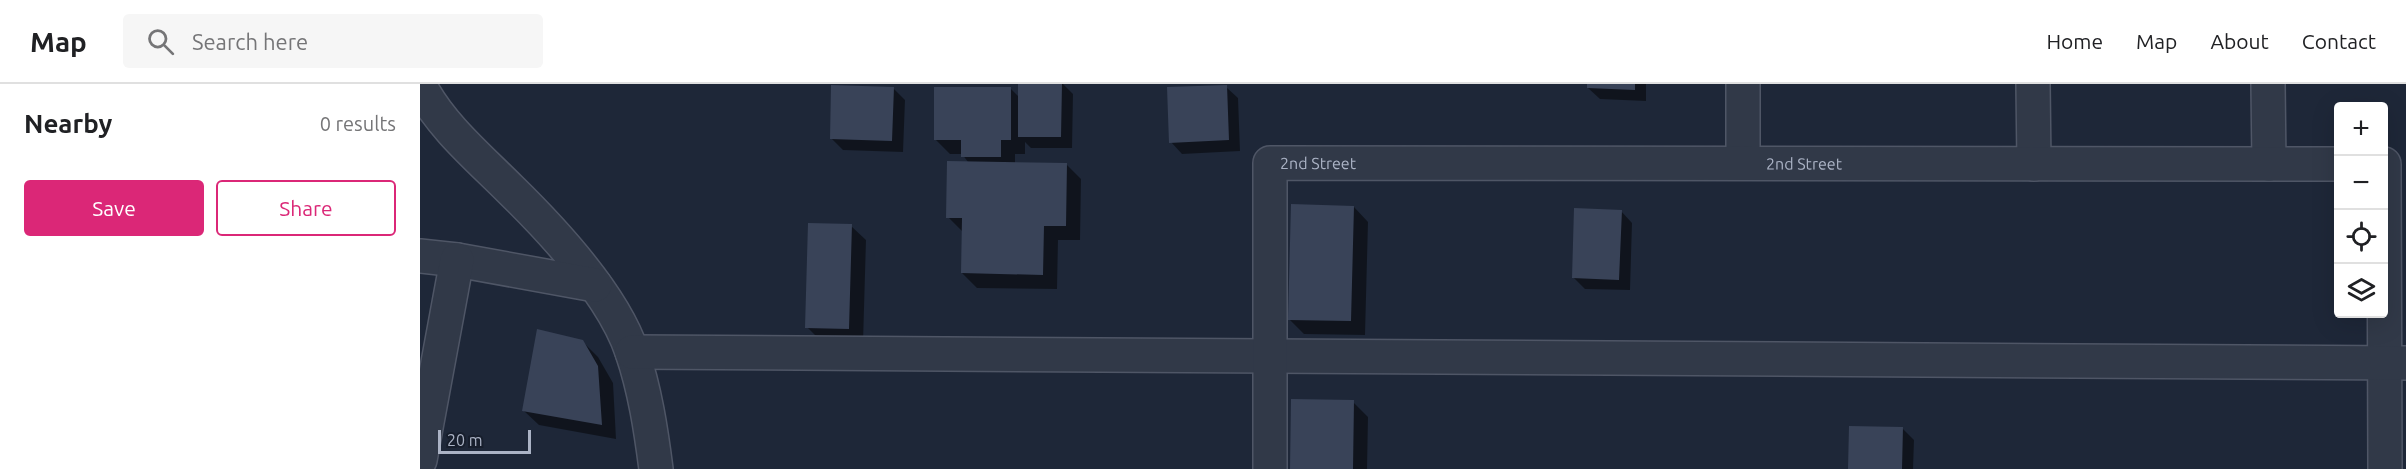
<!DOCTYPE html>
<html lang="en">
<head>
<meta charset="utf-8">
<style>
	body { margin:0; font-family:Ubuntu,sans-serif; background:#f6f6f6; color:#202124 }
	.controls { position:absolute; right:18px; top:18px; display:grid; overflow:hidden; border-radius:6px; box-shadow:0 6px 24px #0002 }
	.controls button { width:54px; height:54px; display:grid; place-items:center; padding:0; border:0; border-bottom:2px solid #e0e0e0; background:#fff; color:#202124; font:30px sans-serif }
	.scale { position:absolute; left:18px; bottom:15px; width:93px; box-sizing:border-box; padding-left:6px; border:3px solid #abb3c5; border-top:0; font-size:16px; line-height:21px; white-space:nowrap; color:#abb3c5; -webkit-text-stroke:4px #171e2c; paint-order:stroke }
	.list { margin:0; padding:0; list-style:none }
	h2 { display:flex; justify-content:space-between; align-items:center; height:78px; margin:0; padding:0 24px; font-size:26px }
	h2 small { font-size:20px; font-weight:400; color:#757577 }
	.actions { display:flex; gap:12px; padding:18px 24px }
	.actions a { flex:1; padding:14px 0; border:2px solid #db2777; border-radius:6px; text-align:center; font-size:21px; color:#db2777 }
	.actions .main { background:#db2777; color:#fff }
	.icon { flex:none; width:33px; height:33px; fill:none; stroke:currentColor; stroke-width:2; stroke-linecap:round; stroke-linejoin:round }
	.map { position:relative; flex:none; width:1986px; height:385px; overflow:hidden }
	header { display:flex; align-items:center; gap:36px; box-sizing:border-box; height:84px; padding:0 30px; background:#fff; border-bottom:2px solid #e0e0e0 }
	header strong { font-size:28px }
	nav { display:flex; gap:33px; margin-inline-start:auto; font-size:21px }
	.search { width:420px; height:54px; background:#f6f6f6; display:flex; align-items:center; gap:15px; box-sizing:border-box; padding:0 21px; border-radius:6px; color:#757577; font-size:22px }
	main { display:flex }
	aside { flex:1; background:#fff }
	.map>svg:first-child { display:block }
	.shadow { fill:#0007 }
	.building { fill:#394358 }
	.lines { fill:none; stroke-linecap:round; stroke-linejoin:round }
	.minor-casing { stroke:#4f5666; stroke-width:36 }
	.minor { stroke:#313948; stroke-width:33 }
	.labels { text-anchor:middle; stroke-width:6; stroke-linejoin:round; paint-order:stroke }
	.street-label { font-size:16px; fill:#abb3c5; stroke:#171e2c }
</style>
</head>
<body>
<header>
<strong>Map</strong>
<div class="search"><svg class="icon" aria-label="search" viewBox="0 0 24 24"><circle cx="10" cy="10" r="6"/><path d="M15 15l6 6"/></svg>Search here</div>
<nav><a>Home</a><a>Map</a><a>About</a><a>Contact</a></nav>
</header>
<main>
<aside>
<h2>Nearby<small>0 results</small></h2>
<ul class="list">
</ul>
<div class="actions"><a class="main">Save</a><a>Share</a></div>
</aside>
<div class="map">
<svg width="1986" height="385" viewBox="0 0 1986 385">
	<rect width="100%" height="100%" fill="#1e2738"/>
	<path class="shadow" d="M600,0h43l10,10 -1,54h-41l-6,-6v12h-10v9l52,2 14,14 -1,61h-22l-1,49 -80,-1 -15,-15 1,-41 -15,-15 20,-55 -6,-8h-12l-15,-15 76,-50 9,9z
		M1168,0h58v17l-46,-2 -12,-11z
		M806,3l12,11 2,53 -58,3 -11,-12z
		M473,4l12,12 -2,52 -60,-2 -12,-12z
		M934,123l14,15 -3,113 -61,-1 -15,-15z
		M1201,127l11,12 -2,67 -45,-1 -12,-12z
		M431,142l15,14 -3,103 -41,-1 -15,-15z
		M163,258l15,15 15,26 3,56 -77,-14 -15,-14z
		M933,318l15,15 -1,52h-76z
		M1482,344l12,12 -1,29h-64z"/>
	<path class="building" d="M598,0h44l-1,53h-43z
		M1167,0h48v6l-48,-2z
		M411,1l63,2 -2,54 -62,-2z
		M807,1l2,55 -60,3 -2,-56z
		M514,3h77v53h-10v17h-40v-17h-27z
		M527,77l120,2 -1,63h-22l-1,49 -82,-2 1,-55h-16z
		M871,120l63,2 -3,115 -63,-1z
		M1154,124l48,2 -3,70 -47,-2z
		M388,139l44,1 -3,105 -44,-1z
		M117,245l46,11 15,26 4,59 -80,-14z
		M871,315l63,1 -1,69h-63z
		M1429,342l54,1 -1,42h-54z"/>
	<g class="lines">
		<defs>
			<g id="minor">
				<path d="M1323,0v79"/>
				<path d="M1613,0l1,80"/>
				<path d="M1848,0l1,80"/>
				<path d="M0,2c21,40 58,71 90,103 43,42 103,106 122,163 13,38 19,78 24,117"/>
				<path d="M1964,80l1,305"/>
				<path d="M0,172l37,4 138,25"/>
				<path d="M212,268l1774,11"/>
				<path d="M0,376l37,-200"/>
				<path id="s1" d="M850,385v-306l1068,1"/>
			</g>
		</defs>
		<use href="#minor" class="minor-casing"/>
		<use href="#minor" class="minor"/>
	</g>
	<g class="labels">
		<g class="street-label">
			<text dy="6" stroke="none"><textPath href="#s1" startOffset="354">2nd Street</textPath></text>
			<text dy="6" stroke="none"><textPath href="#s1" startOffset="840">2nd Street</textPath></text>
		</g>
	</g>
</svg>
<div class="controls">
<button>+</button>
<button>−</button>
<button><svg class="icon" aria-label="locate" viewBox="0 0 24 24"><circle cx="12" cy="12" r="6"/><path d="M12 2v4M12 18v4M2 12h4M18 12h4"/></svg></button>
<button><svg class="icon" aria-label="layers" viewBox="0 0 24 24"><path d="M12 4l9 5-9 5-9-5zM3 14l9 5 9-5"/></svg></button>
</div>
<div class="scale">20 m</div>
</div>
</main>
</body>
</html>
